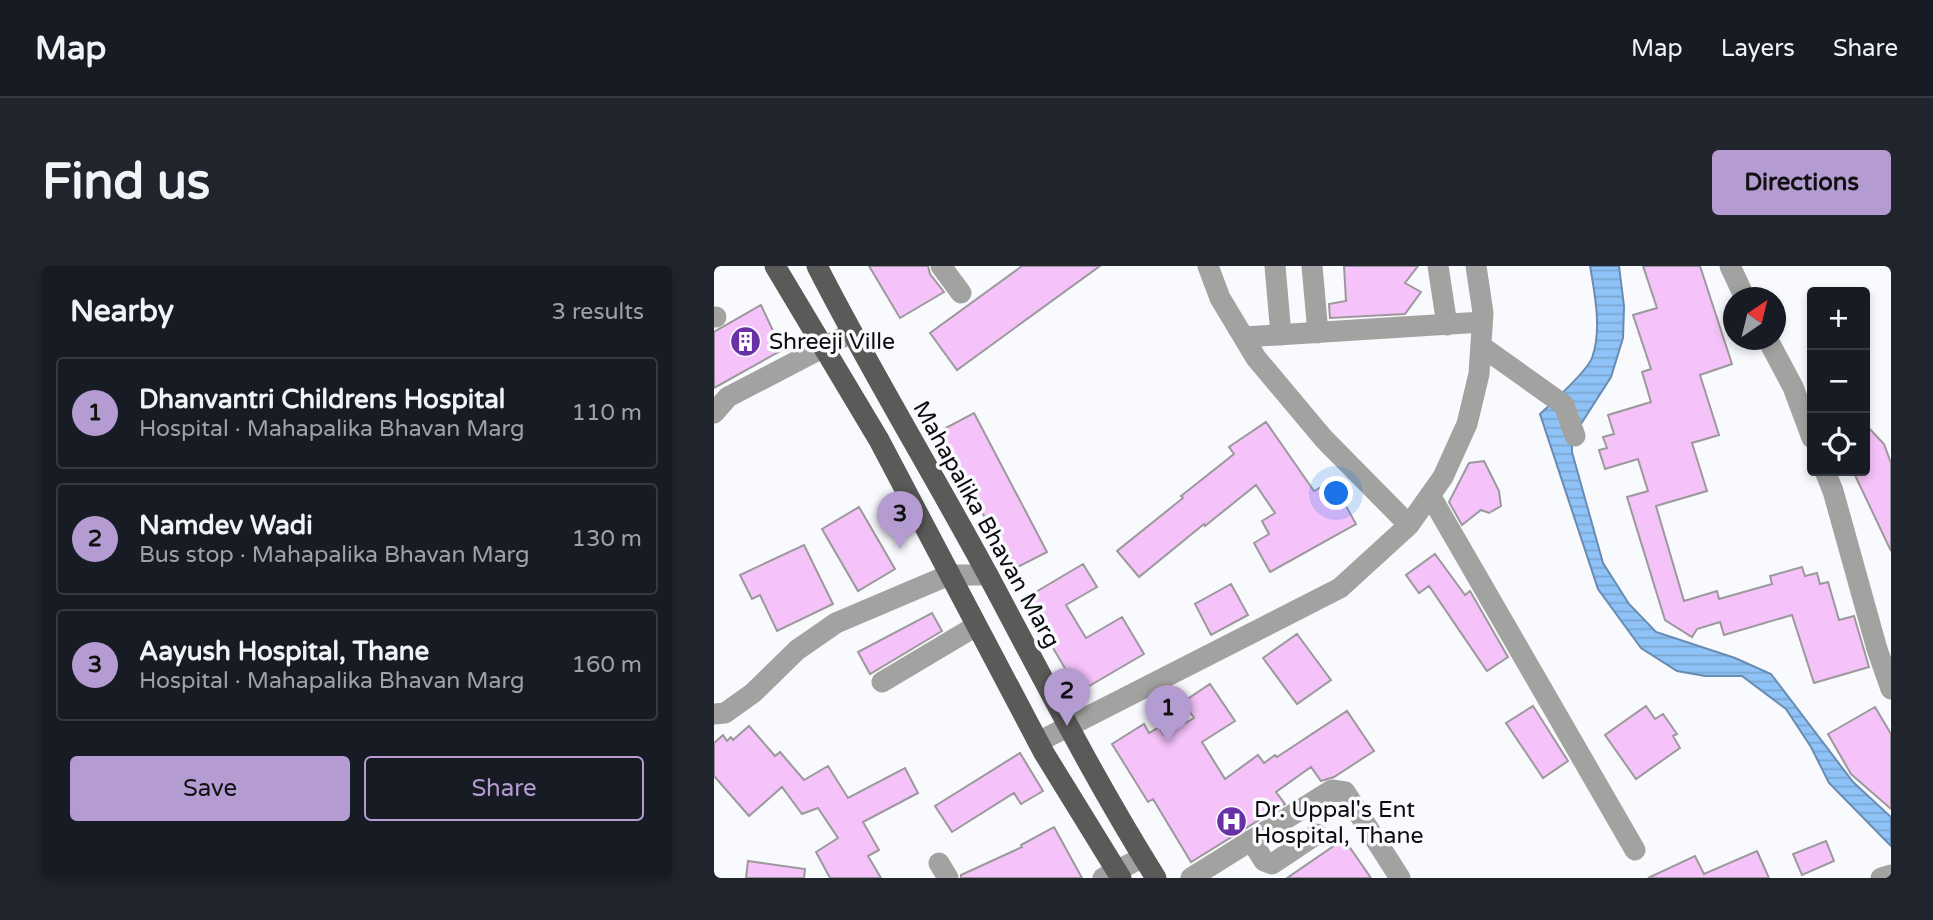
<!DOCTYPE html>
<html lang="en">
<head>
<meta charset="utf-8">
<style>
	body { margin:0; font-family:"Varela Round",sans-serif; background:#20242c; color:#f1f3f6 }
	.controls { position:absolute; right:21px; top:21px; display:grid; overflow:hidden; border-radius:7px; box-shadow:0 4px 10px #0003 }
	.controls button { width:63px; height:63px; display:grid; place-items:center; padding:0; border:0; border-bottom:2px solid #363941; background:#171b24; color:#f1f3f6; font:35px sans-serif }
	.compass { position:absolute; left:1009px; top:21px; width:63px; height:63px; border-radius:50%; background:#171b24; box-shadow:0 4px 10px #0003; rotate:35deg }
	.you { position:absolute; left:623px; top:228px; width:24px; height:24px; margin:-18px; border:5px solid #fff; border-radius:50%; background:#1a73e8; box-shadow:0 0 0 10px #1a73e833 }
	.badge { display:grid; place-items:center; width:46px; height:46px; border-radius:50%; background:#b49bd2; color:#111; font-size:23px; font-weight:700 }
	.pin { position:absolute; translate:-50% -58px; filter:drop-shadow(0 2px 4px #0008) }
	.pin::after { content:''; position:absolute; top:37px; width:24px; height:21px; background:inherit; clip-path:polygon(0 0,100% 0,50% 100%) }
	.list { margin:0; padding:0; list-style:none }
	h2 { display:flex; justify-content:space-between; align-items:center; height:91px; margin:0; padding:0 28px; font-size:30px }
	h2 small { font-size:23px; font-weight:400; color:#9ea1a6 }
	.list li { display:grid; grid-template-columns:46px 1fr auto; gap:21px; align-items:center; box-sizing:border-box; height:112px; margin:0 14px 14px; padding:0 14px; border:2px solid #363941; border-radius:7px }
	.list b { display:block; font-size:26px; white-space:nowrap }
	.list p { margin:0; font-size:23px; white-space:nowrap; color:#9ea1a6 }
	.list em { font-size:23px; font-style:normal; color:#9ea1a6 }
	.actions { display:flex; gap:14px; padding:21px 28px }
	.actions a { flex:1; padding:16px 0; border:2px solid #b49bd2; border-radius:7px; text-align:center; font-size:24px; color:#b49bd2 }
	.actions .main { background:#b49bd2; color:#111 }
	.icon { flex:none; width:38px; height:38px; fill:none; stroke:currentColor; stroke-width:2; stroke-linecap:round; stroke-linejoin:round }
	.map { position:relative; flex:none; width:1177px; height:612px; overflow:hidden; border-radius:7px }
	header { display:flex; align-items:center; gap:42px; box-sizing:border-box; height:98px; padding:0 35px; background:#171b24; border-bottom:2px solid #363941 }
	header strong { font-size:33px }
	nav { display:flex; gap:38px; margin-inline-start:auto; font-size:24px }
	.intro { display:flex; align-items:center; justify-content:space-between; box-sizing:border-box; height:168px; padding:0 42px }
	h1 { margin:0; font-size:49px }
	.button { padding:18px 32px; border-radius:7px; background:#b49bd2; color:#111; font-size:24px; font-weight:700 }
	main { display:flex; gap:42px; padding:0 42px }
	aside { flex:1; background:#171b24; border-radius:7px; box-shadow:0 4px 10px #0003 }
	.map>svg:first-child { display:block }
	.water { fill:url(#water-rules); stroke:#688cb1; stroke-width:2 }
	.building { fill:#f5c2f9; stroke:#9b999b; stroke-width:2 }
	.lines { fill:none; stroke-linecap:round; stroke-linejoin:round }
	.minor { stroke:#a2a2a0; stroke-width:21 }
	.major { stroke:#5a5a58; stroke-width:21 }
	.labels { text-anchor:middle; stroke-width:7; stroke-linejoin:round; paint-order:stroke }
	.poi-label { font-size:23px; fill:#0d0d0e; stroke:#f9fafd; text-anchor:start }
	.street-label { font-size:23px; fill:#0d0d0e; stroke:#f9fafd }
</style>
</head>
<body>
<header>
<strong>Map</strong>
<nav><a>Map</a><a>Layers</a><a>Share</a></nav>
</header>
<div class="intro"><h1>Find us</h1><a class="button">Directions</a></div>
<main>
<aside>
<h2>Nearby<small>3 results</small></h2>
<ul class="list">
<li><span class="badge">1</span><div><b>Dhanvantri Childrens Hospital</b><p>Hospital · Mahapalika Bhavan Marg</p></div><em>110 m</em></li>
<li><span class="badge">2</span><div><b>Namdev Wadi</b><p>Bus stop · Mahapalika Bhavan Marg</p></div><em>130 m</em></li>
<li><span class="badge">3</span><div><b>Aayush Hospital, Thane</b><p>Hospital · Mahapalika Bhavan Marg</p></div><em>160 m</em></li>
</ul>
<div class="actions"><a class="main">Save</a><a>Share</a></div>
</aside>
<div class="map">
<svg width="1177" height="612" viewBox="0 0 1177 612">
	<defs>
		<pattern id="water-rules" width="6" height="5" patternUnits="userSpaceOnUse" patternTransform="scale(1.75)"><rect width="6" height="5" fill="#8fc3f7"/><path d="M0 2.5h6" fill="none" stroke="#7aa6d3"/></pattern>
	</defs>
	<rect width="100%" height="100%" fill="#f9fafd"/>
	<path class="water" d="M876,0h29l5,40 -1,32 -12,39 -39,61v14l31,111 26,41 27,28 79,26 36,16 82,108 38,35v29l-62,-63 -18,-36 -25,-38 -44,-33h-37l-28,-5 -36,-23 -43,-59 -58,-175c12,-11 47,-43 52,-56 10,-27 3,-64 -2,-92z"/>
	<path class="building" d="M155,0h59l2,8 14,18 -44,26z
		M308,0h78l-143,104 -27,-37z
		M630,0h74l-13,17 16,9 -16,22 -75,4 -1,-14 17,-3z
		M929,0h57l32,98 -32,11 19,60 -27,8 15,48 -51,15 28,95 33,-10 2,8 53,-15 -2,-8 32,-9 3,9 12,-3 3,11 8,-2 11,38 15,-4 15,51 -55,16 -22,-68 -68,20 -4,-13 -23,7 -5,8 -27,-17 -38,-123 21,-6 -10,-32 -33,10 -6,-19 8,-2 -4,-11 11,-3 -6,-19 43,-13 -9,-30 9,-3 -18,-54 24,-7z
		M47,39l21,45 -68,38v-56z
		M260,147l73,139 -35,18 -72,-139z
		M552,156l48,69 18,-10 24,43 -86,48 -16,-29 15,-9 -7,-13 13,-8 -19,-28 -51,41 -1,-2 -65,53 -22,-26 66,-53 -2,-2 53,-42 -5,-7z
		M1151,158l19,20 7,19v88l-38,-80h12z
		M770,195l15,30 2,15 -12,7 -8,-3 -19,15 -13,-23 20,-39z
		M145,241l36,62 -37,22 -36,-62z
		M90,279l29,59 -56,27 -17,-36 -8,4 -12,-24z
		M721,288l30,41 5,-4 38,66 -21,14 -58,-85 -10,7 -13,-18z
		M369,298l14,23 -31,18 20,33 36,-21 22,37 -65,38 -55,-93z
		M517,318l17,31 -37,20 -16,-31z
		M218,347l10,18 -72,43 -12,-22z
		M583,368l34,46 -34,24 -34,-46z
		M496,418l25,37 -33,21 23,37 33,-24 6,8 11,-8 2,2 70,-46 27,40 -40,26 -13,4 -10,-14 -35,25 9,12 -94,58 -38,-63 -5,3 -36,-58 32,-20 5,9 10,-6 5,8 30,-17 -11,-16z
		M819,440l35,55 -25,17 -37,-55z
		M932,440l9,13 8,-5 14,20 -4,2 7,12 -44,31 -31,-44z
		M1161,441l16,27v75l-40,-35 -23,-40z
		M35,460l26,30 5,-4 24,28 24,-14 20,32 57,-30 13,25 -55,29 16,28 -11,6 13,22h-51l-14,-26 22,-14 -20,-30 -16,6 -20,-27 -33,29 -35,-40v-33l9,-8 4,6 4,-4 2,3z
		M306,487l23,38 -22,13 -7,-11 -62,39 -17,-26z
		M340,561l28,51h-121v-3l61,-28 -1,-2z
		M630,573l27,39h-84z
		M1112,575l8,20 -32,14 -9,-21z
		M1043,585l12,27h-121l47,-22 9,18z
		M34,595l57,8 -1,9h-58z"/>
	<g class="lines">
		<path class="minor" d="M227,0l20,27
			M494,0l12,32 36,60 68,81 85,86
			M561,0l6,69
			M598,0l6,67
			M724,0l9,59
			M1016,0l15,32
			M0,51h2
			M530,71l238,-15
			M1054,74l25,47 19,51
			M767,80l83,59 11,31
			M0,147l14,-16 123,-64
			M1111,205l8,20 44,158 14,40
			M716,229l205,355
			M168,416l94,-56
			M0,448l11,-1 28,-20 44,-43 39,-27 113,-48h39
			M324,476l302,-154 69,-63 34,-48 24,-53 12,-50 4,-61 -7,-47
			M537,574l13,21 8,3 45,-30
			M225,597l9,15
			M389,612l40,-21
			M477,612l141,-88 13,2 55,86
			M1167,612l10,-3"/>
		<path class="major" d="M61,0l104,174 165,313 77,125
			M103,0c54,106 116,207 172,311 54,101 106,204 167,301"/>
	</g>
	<defs>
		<symbol id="building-disc" viewBox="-11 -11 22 22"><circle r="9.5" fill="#6a30a6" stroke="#f9fafd"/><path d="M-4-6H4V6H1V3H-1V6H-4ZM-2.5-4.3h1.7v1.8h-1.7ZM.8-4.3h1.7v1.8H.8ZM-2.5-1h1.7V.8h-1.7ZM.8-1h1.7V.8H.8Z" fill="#fff"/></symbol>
		<symbol id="hospital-disc" viewBox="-11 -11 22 22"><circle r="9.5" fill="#6a30a6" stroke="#f9fafd"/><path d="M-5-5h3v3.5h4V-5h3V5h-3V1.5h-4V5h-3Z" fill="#fff"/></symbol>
	</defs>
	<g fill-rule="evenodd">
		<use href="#building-disc" x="14" y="58" width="35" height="35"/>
		<use href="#hospital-disc" x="500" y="538" width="35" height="35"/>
	</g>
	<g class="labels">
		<g class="poi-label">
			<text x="55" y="83">Shreeji Ville</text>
			<text x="540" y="551">Dr. Uppal's Ent<tspan x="540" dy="26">Hospital, Thane</tspan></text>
		</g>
		<g class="street-label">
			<text transform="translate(273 258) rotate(61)" y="8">Mahapalika Bhavan Marg</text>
		</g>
	</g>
</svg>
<div class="controls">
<button>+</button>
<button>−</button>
<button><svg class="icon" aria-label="locate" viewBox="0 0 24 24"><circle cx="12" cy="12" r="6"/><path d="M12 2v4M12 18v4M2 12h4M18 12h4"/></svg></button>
</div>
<svg class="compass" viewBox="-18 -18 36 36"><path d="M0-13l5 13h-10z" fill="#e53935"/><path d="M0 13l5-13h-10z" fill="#9ea1a6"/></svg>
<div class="you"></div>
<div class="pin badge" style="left:454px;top:477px">1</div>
<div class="pin badge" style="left:353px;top:460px">2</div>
<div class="pin badge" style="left:186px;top:283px">3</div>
</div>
</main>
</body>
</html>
